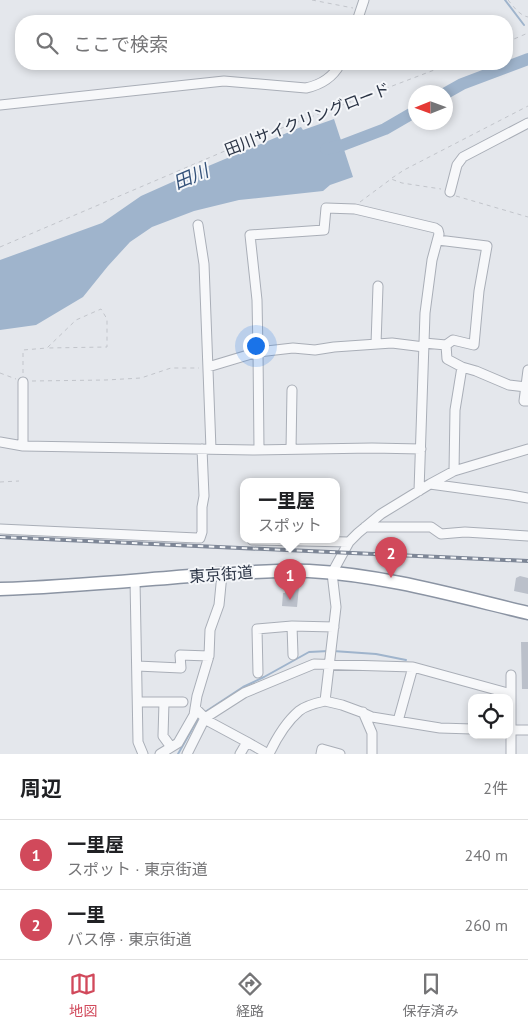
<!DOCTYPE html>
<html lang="ja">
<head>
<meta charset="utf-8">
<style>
	body { margin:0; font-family:"PT Sans","Noto Sans JP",sans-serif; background:#f6f6f6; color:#202124 }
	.controls { position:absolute; right:15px; bottom:15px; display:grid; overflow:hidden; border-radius:10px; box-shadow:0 2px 8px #0003 }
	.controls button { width:45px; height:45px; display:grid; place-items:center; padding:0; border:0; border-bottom:1px solid #e0e0e0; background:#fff; color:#202124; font:25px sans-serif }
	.compass { position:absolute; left:408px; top:85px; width:45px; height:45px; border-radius:50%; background:#fff; box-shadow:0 2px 8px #0003; rotate:269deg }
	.you { position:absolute; left:255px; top:345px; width:18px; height:18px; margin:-12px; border:4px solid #fff; border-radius:50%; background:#1a73e8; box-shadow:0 0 0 8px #1a73e833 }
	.badge { display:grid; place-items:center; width:32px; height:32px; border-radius:50%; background:#d1495b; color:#fff; font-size:16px; font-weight:700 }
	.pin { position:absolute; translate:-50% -41px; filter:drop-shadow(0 1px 2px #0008) }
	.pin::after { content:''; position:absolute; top:26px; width:18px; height:15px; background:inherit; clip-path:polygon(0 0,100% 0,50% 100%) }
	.popup { position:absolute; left:240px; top:478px; width:100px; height:65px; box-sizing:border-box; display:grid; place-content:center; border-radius:10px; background:#fff; filter:drop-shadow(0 1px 4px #0005); font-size:16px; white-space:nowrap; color:#757577 }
	.popup b { font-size:19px; color:#202124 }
	.popup::after { content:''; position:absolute; left:50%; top:100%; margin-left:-10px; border:10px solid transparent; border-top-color:#fff }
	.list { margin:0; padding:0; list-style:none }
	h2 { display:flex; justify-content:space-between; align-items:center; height:65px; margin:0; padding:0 20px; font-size:21px }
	h2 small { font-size:16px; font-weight:400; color:#757577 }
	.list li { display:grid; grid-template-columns:32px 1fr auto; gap:15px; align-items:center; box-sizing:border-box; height:70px; padding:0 20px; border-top:1px solid #e0e0e0 }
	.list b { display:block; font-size:19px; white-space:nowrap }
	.list p { margin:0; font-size:16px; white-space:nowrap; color:#757577 }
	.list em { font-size:16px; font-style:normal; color:#757577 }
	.icon { flex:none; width:28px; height:28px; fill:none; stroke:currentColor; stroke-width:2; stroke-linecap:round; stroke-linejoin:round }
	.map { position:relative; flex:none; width:528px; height:754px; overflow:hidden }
	.search { position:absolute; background:#fff; box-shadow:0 2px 8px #0003; left:15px; right:15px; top:15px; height:55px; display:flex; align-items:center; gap:12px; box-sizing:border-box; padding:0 18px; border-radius:20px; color:#757577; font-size:19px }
	.sheet { height:205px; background:#fff }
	nav { display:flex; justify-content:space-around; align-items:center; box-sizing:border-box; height:70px; border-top:1px solid #e0e0e0; background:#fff; font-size:14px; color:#757577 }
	nav a { display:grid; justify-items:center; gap:2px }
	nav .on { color:#d1495b }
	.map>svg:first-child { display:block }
	.water { fill:#9fb4cc }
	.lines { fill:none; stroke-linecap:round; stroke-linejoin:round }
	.stream { stroke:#9fb4cc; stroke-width:2 }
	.river { stroke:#9fb4cc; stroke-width:12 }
	.building { fill:#bbc0ca }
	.minor-casing { stroke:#a9aeb7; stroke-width:11 }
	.highway-casing { stroke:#8b94a3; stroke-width:15 }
	.path { stroke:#c2c5cb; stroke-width:1; stroke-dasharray:4 4; stroke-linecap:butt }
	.minor { stroke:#f7f8fa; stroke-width:9 }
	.highway { stroke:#fff; stroke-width:12 }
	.rail-casing { stroke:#7d8696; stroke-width:4 }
	.rail { stroke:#f4f6f9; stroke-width:2; stroke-dasharray:5.5; stroke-linecap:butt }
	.labels { text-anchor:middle; stroke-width:4; stroke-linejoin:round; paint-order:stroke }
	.street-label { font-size:16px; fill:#2b3445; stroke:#f4f6f9 }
	.water-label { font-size:18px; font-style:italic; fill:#34527a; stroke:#f4f6f9 }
</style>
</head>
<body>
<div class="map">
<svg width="528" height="754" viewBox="0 0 528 754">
	<rect width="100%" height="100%" fill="#e4e7ec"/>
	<path class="water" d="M334,119l19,58 -23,8 -7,6 -84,9 -45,11 -42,16 -22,15 -22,24 -25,31 -47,28 -36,5v-70l102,-37 39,-27 65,-29 95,-40 2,3z"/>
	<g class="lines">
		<path class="stream" d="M505,0l19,25
			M333,651l43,3 30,6
			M205,712l38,-25 21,-10 45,-25 20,-1
			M178,754l21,-37"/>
		<path class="river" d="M446,93l16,-9 66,-25
			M326,149l17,-4 42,-16 31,-18"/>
	</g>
	<path class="building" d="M520,576l8,2v16l-14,-3 2,-13z
		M286,586l13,1 -2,20 -15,-1 1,-13h2z
		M521,642h7v47h-6z"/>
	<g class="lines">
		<defs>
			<path id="minor" d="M357,21l7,-21
				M0,105l224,-24 82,7c14,-3 27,-11 34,-24
				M450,192l7,-27 6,-8 65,-34
				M198,225l6,39 7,185
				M424,343l22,2 7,-5 21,5 5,-54 8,-45 -49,-6
				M376,344l2,-58
				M446,345l1,14 15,8 14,4 33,14 17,2
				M208,367l50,-15 -1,-52 -7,-65 74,-5 2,-22 29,1 80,19 3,2 1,4 -7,26 -7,53 -6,178
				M528,370l-4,31h4
				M23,382v64
				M0,442l23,4 230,4 119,-2 49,1
				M259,449l-1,-97 35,-4 22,2 19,-3 58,-4 32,4
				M291,449l1,-59
				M454,471l1,-61 7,-43
				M430,484l81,11 17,3
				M365,527h66l10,7 24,-2 63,4
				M0,529l197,9h3l2,-6v-25l2,-11 -2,-47
				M252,539v1l97,2
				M135,580l3,162 5,12
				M292,626l1,29
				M137,666l44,2 -1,-13 29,1
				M413,667l98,27
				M258,673l-1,-44 35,-3 42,1
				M325,701l17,4 19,7 11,5 68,11 32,1
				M138,702h45
				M164,702l-1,34 8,11
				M195,708l13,13 39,21 -7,12
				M363,712l9,21v21
				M509,730h19
				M247,742l21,12
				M160,754l18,-11 16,-28 3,-19 12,-40 1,-26 9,-25 3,-31
				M187,754l18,-36 39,-25 70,-29 99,3 -15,54
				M269,754c7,-15 16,-31 30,-43 6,-5 17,-8 26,-10l11,-94 -4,-34 17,-31 9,-9 23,-19 49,-30 24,-13 74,-22
				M321,754l1,-5 18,5
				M511,754v-79"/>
			<path id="highway" d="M0,589c68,-2 136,-9 204,-14 35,-2 70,-5 105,-4 75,4 147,25 219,42"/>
		</defs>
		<use href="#minor" class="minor-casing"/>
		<use href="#highway" class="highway-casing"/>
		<path class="path" d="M312,0l41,8
			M508,0c6,7 11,15 20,17
			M507,42l21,-9
			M392,178l12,-8 124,-64
			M456,196l72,21
			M360,202l31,-23 11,4 39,6
			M0,247l253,-108 197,-75
			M0,373l16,6
			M23,373v-23l24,-2 29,-28 25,-11 6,10v28l-60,1
			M32,381l74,-1 35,-2 30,-10h28
			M0,482l19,-1"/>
		<use href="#minor" class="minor"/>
		<use href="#highway" class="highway"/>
		<defs>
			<path id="rail" d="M0,537l528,24"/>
		</defs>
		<use href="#rail" class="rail-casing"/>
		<use href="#rail" class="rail"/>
	</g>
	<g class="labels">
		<g class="street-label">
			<text transform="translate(307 119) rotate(-21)" y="6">田川サイクリングロード</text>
			<text transform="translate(221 574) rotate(-4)" y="6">東京街道</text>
		</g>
		<g class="water-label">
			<text transform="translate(191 177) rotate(-23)" y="6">田川</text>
		</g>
	</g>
</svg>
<div class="controls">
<button><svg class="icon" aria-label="locate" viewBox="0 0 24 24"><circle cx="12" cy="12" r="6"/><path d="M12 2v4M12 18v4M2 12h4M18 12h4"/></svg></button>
</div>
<svg class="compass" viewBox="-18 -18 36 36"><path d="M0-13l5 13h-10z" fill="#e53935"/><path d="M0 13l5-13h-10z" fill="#757577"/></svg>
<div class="you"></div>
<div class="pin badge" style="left:290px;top:600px">1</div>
<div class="popup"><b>一里屋</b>スポット</div>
<div class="pin badge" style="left:391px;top:578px">2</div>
<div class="search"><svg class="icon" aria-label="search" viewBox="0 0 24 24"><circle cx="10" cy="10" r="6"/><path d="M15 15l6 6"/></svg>ここで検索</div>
</div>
<section class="sheet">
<h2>周辺<small>2件</small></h2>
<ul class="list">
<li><span class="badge">1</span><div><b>一里屋</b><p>スポット · 東京街道</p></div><em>240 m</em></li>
<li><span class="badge">2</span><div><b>一里</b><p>バス停 · 東京街道</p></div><em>260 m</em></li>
</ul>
</section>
<nav>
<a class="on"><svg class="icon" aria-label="map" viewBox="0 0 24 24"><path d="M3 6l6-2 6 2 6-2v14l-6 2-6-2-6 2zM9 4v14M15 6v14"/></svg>地図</a>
<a><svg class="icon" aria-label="directions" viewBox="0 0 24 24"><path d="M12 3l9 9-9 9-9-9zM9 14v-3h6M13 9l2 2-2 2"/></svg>経路</a>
<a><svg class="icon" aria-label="saved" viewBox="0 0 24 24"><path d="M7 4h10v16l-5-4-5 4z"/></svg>保存済み</a>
</nav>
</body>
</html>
